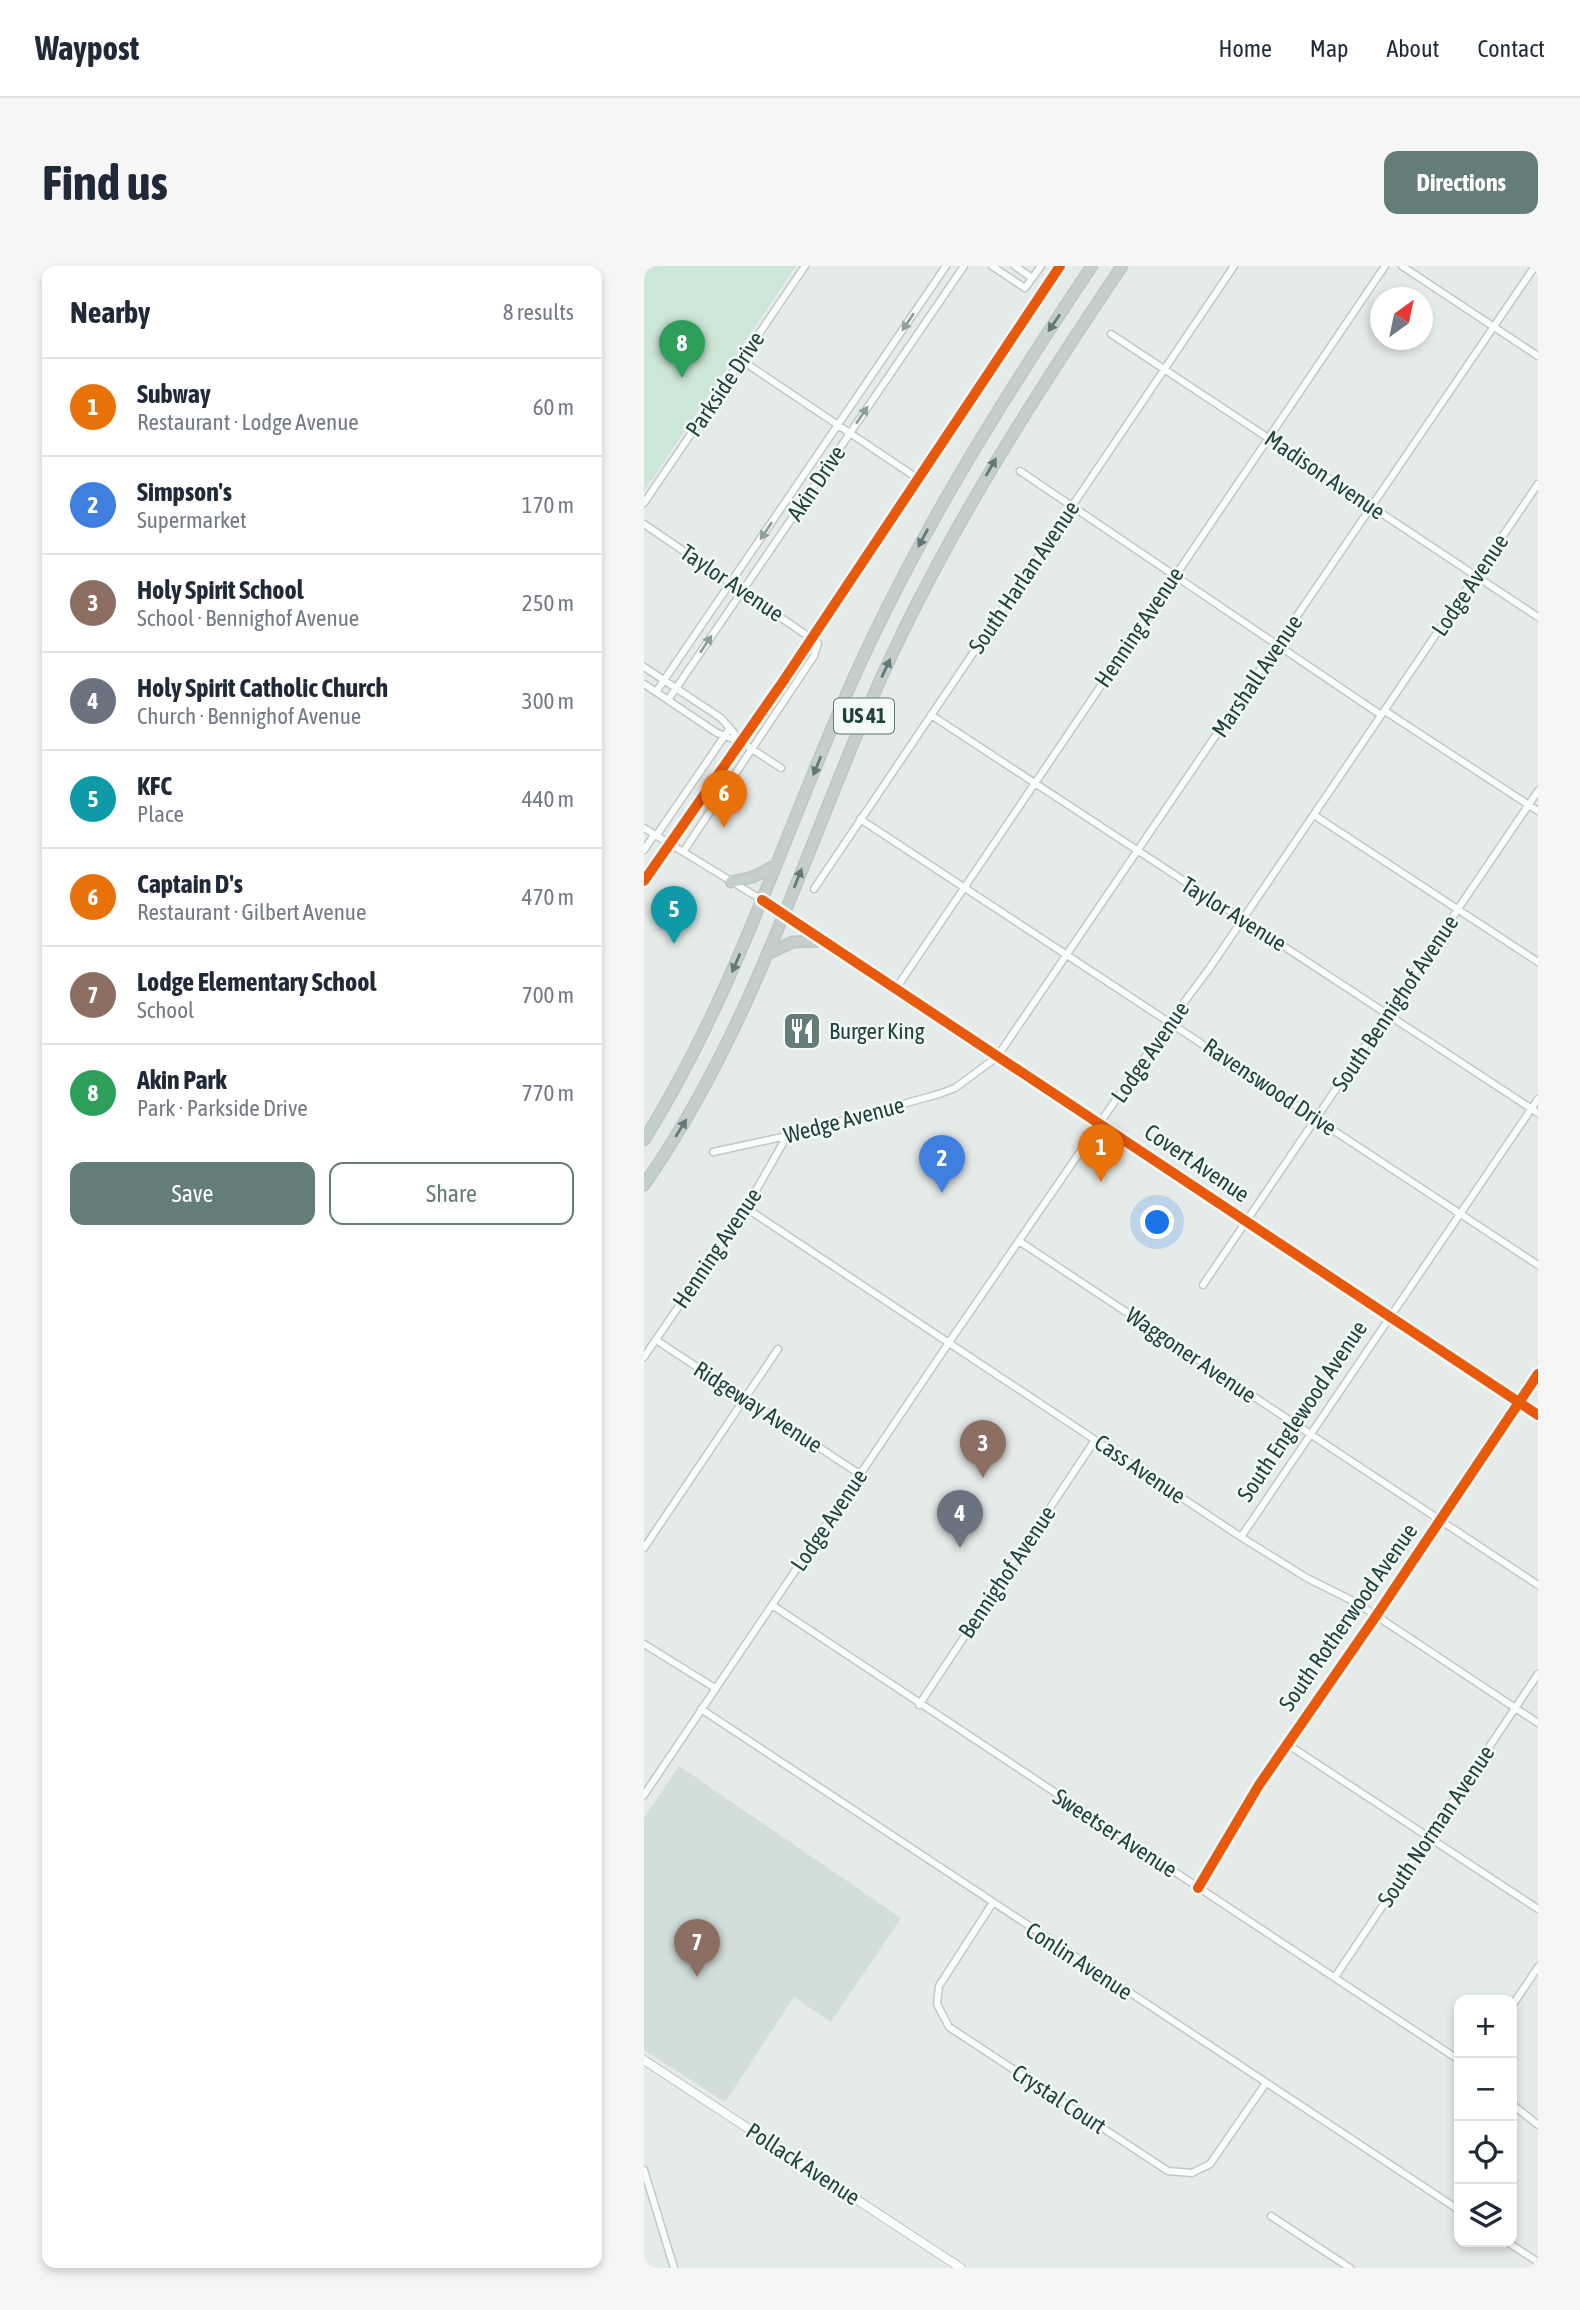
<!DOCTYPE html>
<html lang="en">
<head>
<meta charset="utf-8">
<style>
	body { margin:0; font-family:"Asap Condensed",sans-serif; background:#f6f6f7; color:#1f2937 }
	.controls { position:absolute; right:21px; bottom:21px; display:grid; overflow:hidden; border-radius:14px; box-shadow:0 4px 10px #0003 }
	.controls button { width:63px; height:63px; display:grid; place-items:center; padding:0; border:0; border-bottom:2px solid #e0e1e3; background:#fff; color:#1f2937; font:35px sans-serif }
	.compass { position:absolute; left:726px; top:21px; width:63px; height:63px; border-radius:50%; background:#fff; box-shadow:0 4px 10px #0003; rotate:33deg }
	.you { position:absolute; left:514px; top:957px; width:24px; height:24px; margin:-18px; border:5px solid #fff; border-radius:50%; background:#1a73e8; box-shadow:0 0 0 10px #1a73e833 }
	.badge { display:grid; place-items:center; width:46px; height:46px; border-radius:50%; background:#647d79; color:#fff; font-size:23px; font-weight:700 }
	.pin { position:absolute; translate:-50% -58px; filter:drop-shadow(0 2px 4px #0008) }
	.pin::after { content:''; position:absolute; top:37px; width:24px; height:21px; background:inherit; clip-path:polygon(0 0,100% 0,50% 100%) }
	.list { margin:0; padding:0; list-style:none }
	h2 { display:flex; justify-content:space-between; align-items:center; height:91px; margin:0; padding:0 28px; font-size:30px }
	h2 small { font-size:23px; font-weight:400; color:#747a83 }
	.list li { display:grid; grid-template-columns:46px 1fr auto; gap:21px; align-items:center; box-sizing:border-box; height:98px; padding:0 28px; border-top:2px solid #e0e1e3 }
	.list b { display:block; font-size:26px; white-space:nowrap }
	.list p { margin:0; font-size:23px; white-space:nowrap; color:#747a83 }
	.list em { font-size:23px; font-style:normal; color:#747a83 }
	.actions { display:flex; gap:14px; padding:21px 28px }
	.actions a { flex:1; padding:16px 0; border:2px solid #647d79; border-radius:14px; text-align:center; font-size:24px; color:#647d79 }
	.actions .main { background:#647d79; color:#fff }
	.icon { flex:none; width:38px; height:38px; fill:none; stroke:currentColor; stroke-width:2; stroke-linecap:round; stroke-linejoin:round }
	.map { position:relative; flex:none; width:894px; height:2002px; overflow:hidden; border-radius:14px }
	header { display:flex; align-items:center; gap:42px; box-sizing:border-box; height:98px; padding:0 35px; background:#fff; border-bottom:2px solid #e0e1e3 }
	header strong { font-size:33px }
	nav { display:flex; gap:38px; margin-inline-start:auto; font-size:24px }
	.intro { display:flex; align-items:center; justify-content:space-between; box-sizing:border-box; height:168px; padding:0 42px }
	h1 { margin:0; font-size:49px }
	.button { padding:18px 32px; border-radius:14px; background:#647d79; color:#fff; font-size:24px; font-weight:700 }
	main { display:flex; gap:42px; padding:0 42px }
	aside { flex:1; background:#fff; border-radius:14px; box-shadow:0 4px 10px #0003 }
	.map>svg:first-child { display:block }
	.built { fill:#d2ded9 }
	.green { fill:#cce6d7 }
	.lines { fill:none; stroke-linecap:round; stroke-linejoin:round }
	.minor-casing { stroke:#c2c8c6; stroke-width:9 }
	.tertiary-casing { stroke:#c2c8c6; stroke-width:10 }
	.secondary-casing { stroke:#c0c9c7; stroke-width:12 }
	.trunk-casing { stroke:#bcc7c5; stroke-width:13 }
	.minor { stroke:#fbfcfc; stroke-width:6 }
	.tertiary { stroke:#fbfcfc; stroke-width:8 }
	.secondary { stroke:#fbfcfc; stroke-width:10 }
	.trunk { stroke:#c4cecc; stroke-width:10 }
	.cycleway-casing { stroke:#f3faf7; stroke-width:15 }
	.cycleway { stroke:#e8590c; stroke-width:10 }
	.oneway { fill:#8d9f9c }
	.oneway2 { fill:#617a76 }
	.labels { text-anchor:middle; stroke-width:5; stroke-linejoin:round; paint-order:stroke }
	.shield { fill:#f3faf7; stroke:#5f7975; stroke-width:2 }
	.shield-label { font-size:21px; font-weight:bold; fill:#1f423d }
	.street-label { font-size:23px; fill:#1f423d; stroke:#f3faf7 }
	.poi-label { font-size:23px; fill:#1f423d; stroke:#f3faf7; text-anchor:start }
</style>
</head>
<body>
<header>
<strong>Waypost</strong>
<nav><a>Home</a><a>Map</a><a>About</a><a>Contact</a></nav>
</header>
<div class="intro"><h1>Find us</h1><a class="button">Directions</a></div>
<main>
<aside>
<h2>Nearby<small>8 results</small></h2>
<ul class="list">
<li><span class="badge" style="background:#e8710a">1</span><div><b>Subway</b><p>Restaurant · Lodge Avenue</p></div><em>60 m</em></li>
<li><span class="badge" style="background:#3f7fe0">2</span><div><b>Simpson's</b><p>Supermarket</p></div><em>170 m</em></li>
<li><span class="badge" style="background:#8d6e63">3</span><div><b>Holy Spirit School</b><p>School · Bennighof Avenue</p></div><em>250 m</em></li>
<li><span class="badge" style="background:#6b7280">4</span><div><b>Holy Spirit Catholic Church</b><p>Church · Bennighof Avenue</p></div><em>300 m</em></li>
<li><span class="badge" style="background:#0f9aa8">5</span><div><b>KFC</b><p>Place</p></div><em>440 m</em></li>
<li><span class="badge" style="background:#e8710a">6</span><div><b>Captain D's</b><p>Restaurant · Gilbert Avenue</p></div><em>470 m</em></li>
<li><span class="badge" style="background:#8d6e63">7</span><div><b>Lodge Elementary School</b><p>School</p></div><em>700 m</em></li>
<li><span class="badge" style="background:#2e9e5b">8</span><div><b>Akin Park</b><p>Park · Parkside Drive</p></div><em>770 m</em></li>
</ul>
<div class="actions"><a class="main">Save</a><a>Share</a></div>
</aside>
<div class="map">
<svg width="894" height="2002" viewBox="0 0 894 2002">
	<rect width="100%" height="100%" fill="#e5ebe9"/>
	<path class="built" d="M35,1500l222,152 -70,104 -37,-25 -69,105 -81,-52v-232z"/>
	<path class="green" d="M0,0h152l-152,225z"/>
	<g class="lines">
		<defs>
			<path id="minor" d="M348,0l33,22 16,-22
				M371,0l17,12
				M758,0l136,90
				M467,68l427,283
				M97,94l170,114
				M376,205l361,244
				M0,237l161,-237
				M0,258l174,119 -4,13 -131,196
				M0,401l77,51 19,22
				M0,418l73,49 24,9 40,26
				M12,426l290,-426
				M24,434l296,-434
				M741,445l153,100
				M287,449l607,398
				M670,549l224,147
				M216,553l678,446
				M0,562l118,72
				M12,570l74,-108
				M0,584l10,-15
				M170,623l420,-623
				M251,724l490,-724
				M69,886l74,-16 152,-42 16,-6 42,-31 538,-791
				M102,942l495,329 66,41 50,25 181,120
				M375,975l519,344
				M559,1019l335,-494
				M12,1074l205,135
				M0,1091l102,-149 41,-72
				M597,1271l297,-438
				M0,1282l134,-199
				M128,1339l687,455
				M0,1378l71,44
				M275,1439l176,-265
				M57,1443l758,501
				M643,1478l251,165
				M0,1529l306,-454 220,-320 39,-52 329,-485
				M554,1622l61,-103 117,-169 162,-242
				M348,1638l-53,82 -2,18 12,23 219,144 24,2 18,-9 56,-81
				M691,1711l203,-303
				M868,1740l26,-39
				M868,1838l26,21
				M0,1904l30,98
				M627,1950l79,52
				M863,1976l31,20"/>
			<path id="tertiary" d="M0,1794l317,208"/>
			<path id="secondary" d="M118,634l776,515"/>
			<path id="trunk" d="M87,616l22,-5 23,-12
				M123,688l26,-12 29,-1
				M0,874c86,-137 135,-291 199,-438 67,-155 155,-296 249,-436
				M0,919c103,-147 156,-320 227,-484 67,-155 157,-295 251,-435"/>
		</defs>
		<use href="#minor" class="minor-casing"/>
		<use href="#tertiary" class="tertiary-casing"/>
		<use href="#secondary" class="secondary-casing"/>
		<use href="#trunk" class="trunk-casing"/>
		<use href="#minor" class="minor"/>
		<use href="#tertiary" class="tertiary"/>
		<use href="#secondary" class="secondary"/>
		<use href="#trunk" class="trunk"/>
		<defs>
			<path id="cycleway" d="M0,615l140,-201 276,-414
				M118,634l776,515
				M554,1622l61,-103 117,-169 162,-242"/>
		</defs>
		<use href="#cycleway" class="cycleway-casing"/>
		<use href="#cycleway" class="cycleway"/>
	</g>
	<defs><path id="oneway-solid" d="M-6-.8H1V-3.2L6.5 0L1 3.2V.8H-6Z" transform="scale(1.75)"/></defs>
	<g class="oneway">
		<use href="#oneway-solid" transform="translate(264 56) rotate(124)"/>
		<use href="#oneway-solid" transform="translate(218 149) rotate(-56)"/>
		<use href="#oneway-solid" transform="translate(122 265) rotate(124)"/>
		<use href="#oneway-solid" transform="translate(62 378) rotate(-56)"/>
	</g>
	<g class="oneway2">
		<use href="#oneway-solid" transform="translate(410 57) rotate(124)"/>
		<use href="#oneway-solid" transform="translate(347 201) rotate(-60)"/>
		<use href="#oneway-solid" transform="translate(279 272) rotate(118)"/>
		<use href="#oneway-solid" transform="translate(242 402) rotate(-65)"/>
		<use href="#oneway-solid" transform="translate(173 500) rotate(112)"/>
		<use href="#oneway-solid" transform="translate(154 612) rotate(-68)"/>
		<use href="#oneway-solid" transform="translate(92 697) rotate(113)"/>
		<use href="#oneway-solid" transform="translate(37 862) rotate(-58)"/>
	</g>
	<defs>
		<symbol id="restaurant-square" viewBox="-11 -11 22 22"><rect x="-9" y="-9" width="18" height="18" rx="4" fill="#647d79" stroke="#f3faf7"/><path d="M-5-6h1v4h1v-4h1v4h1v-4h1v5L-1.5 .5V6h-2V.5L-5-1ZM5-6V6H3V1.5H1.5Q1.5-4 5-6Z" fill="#fff"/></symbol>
	</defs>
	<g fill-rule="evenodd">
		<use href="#restaurant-square" x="136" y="743" width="44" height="44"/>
	</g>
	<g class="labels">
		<rect class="shield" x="190" y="432.5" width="60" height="35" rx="5"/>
		<g class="shield-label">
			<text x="220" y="457">US 41</text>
		</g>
		<g class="street-label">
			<text transform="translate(81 118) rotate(-56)" y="8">Parkside Drive</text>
			<text transform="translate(681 209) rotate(34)" y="8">Madison Avenue</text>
			<text transform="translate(172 217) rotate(-56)" y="8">Akin Drive</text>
			<text transform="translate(380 311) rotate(-56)" y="8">South Harlan Avenue</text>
			<text transform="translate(88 317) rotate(34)" y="8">Taylor Avenue</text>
			<text transform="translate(826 319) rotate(-56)" y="8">Lodge Avenue</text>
			<text transform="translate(495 361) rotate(-56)" y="8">Henning Avenue</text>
			<text transform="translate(613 410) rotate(-56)" y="8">Marshall Avenue</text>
			<text transform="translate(590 648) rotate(32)" y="8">Taylor Avenue</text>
			<text transform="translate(751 737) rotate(-56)" y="8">South Bennighof Avenue</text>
			<text transform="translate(506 786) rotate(-55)" y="8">Lodge Avenue</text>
			<text transform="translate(626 821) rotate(34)" y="8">Ravenswood Drive</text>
			<text transform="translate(200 854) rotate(-15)" y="8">Wedge Avenue</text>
			<text transform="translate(553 897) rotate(34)" y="8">Covert Avenue</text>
			<text transform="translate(73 982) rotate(-56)" y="8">Henning Avenue</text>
			<text transform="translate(547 1089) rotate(34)" y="8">Waggoner Avenue</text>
			<text transform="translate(114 1141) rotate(33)" y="8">Ridgeway Avenue</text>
			<text transform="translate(658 1145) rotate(-56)" y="8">South Englewood Avenue</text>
			<text transform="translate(496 1203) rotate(34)" y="8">Cass Avenue</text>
			<text transform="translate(185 1254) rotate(-56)" y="8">Lodge Avenue</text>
			<text transform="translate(363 1306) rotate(-56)" y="8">Bennighof Avenue</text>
			<text transform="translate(704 1351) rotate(-55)" y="8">South Rotherwood Avenue</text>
			<text transform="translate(792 1560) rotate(-56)" y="8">South Norman Avenue</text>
			<text transform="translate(471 1567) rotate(33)" y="8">Sweetser Avenue</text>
			<text transform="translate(435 1695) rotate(33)" y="8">Conlin Avenue</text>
			<text transform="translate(415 1833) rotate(33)" y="8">Crystal Court</text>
			<text transform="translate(159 1898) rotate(33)" y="8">Pollack Avenue</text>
		</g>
		<g class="poi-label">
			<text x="185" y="773">Burger King</text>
		</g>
	</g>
</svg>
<div class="controls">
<button>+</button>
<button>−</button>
<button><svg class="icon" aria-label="locate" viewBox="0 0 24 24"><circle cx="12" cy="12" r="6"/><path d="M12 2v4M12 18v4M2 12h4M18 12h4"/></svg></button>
<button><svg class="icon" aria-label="layers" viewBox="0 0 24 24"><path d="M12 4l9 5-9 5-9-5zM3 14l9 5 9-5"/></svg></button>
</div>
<svg class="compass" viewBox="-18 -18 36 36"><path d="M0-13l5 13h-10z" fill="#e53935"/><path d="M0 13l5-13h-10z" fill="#747a83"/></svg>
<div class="you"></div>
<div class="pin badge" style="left:457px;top:916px;background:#e8710a">1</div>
<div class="pin badge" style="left:298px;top:927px;background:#3f7fe0">2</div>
<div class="pin badge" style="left:339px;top:1212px;background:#8d6e63">3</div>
<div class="pin badge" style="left:316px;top:1282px;background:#6b7280">4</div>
<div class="pin badge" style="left:30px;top:678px;background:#0f9aa8">5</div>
<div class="pin badge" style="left:80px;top:562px;background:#e8710a">6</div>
<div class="pin badge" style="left:53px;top:1711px;background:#8d6e63">7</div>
<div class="pin badge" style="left:38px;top:112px;background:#2e9e5b">8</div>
</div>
</main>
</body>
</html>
